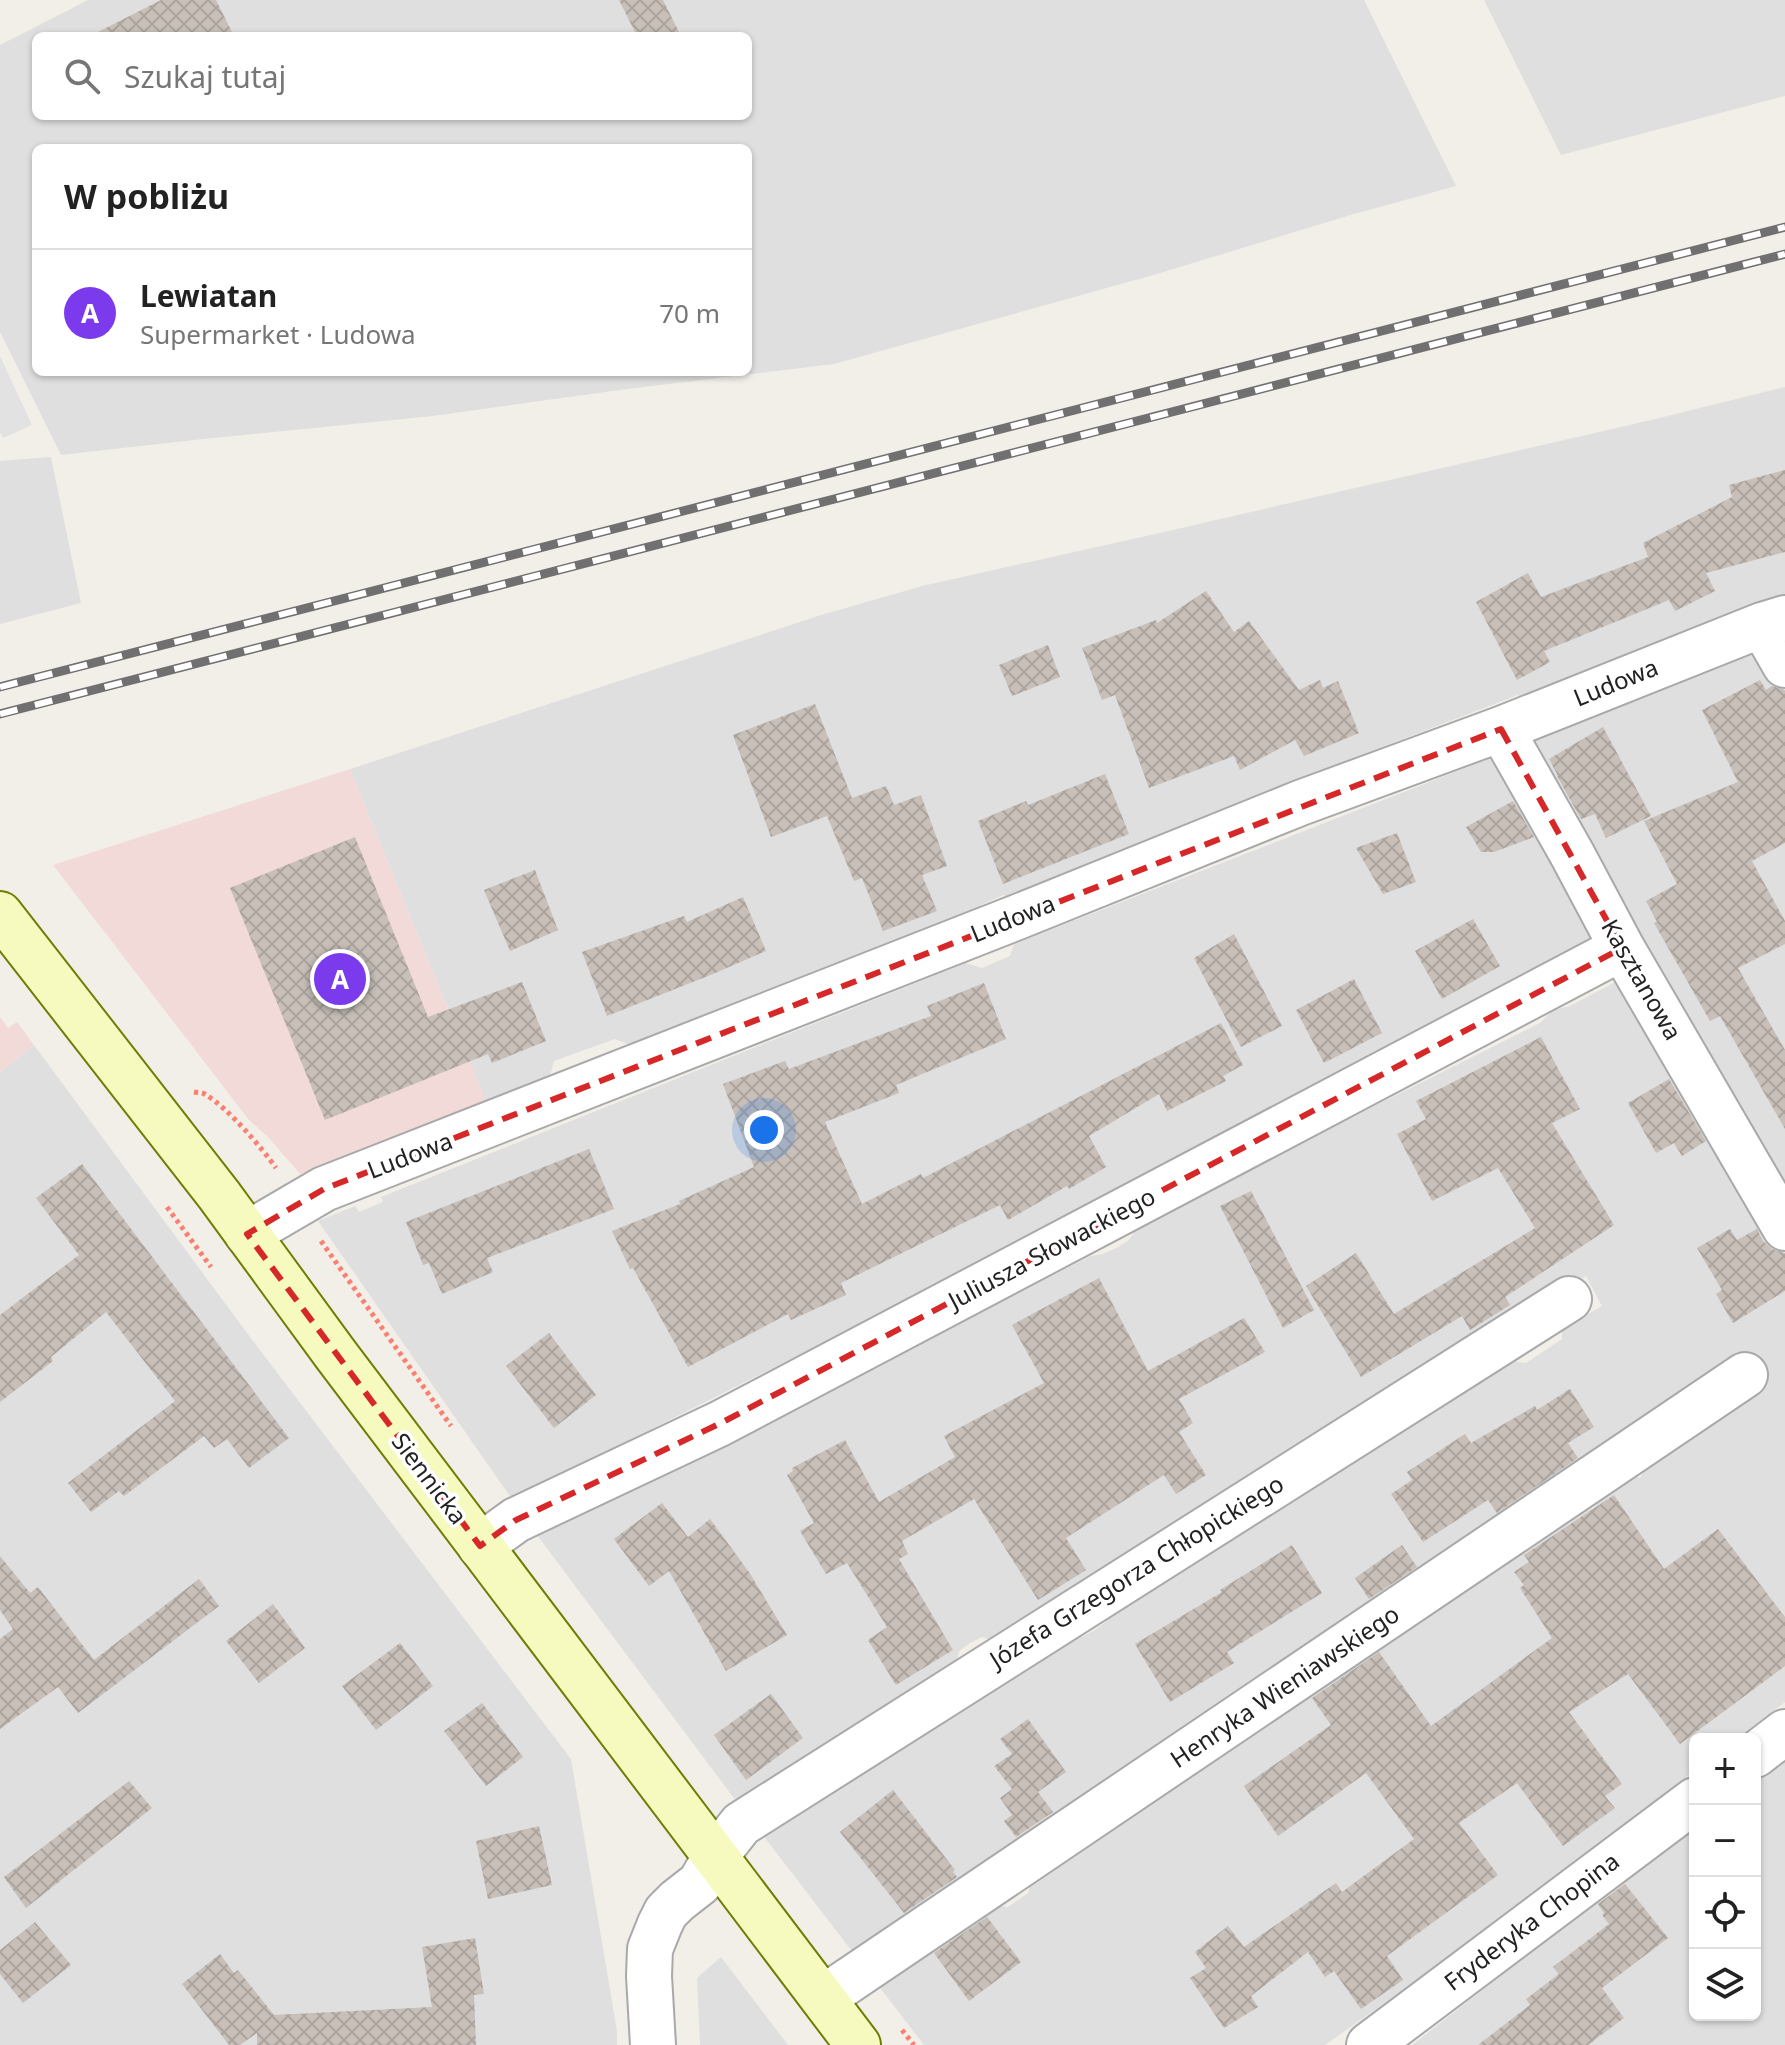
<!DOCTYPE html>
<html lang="pl">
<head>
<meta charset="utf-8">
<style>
	body { margin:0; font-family:"Noto Sans",sans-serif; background:#f2f2f2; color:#222 }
	.controls { position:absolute; right:24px; bottom:24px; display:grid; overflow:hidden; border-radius:12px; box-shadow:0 2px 6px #0004 }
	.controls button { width:72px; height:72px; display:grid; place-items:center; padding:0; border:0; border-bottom:2px solid #e0e0e0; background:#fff; color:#222; font:40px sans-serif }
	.you { position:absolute; left:764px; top:1130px; width:28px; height:28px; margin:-20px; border:6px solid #fff; border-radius:50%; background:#1a73e8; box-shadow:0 0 0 12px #1a73e833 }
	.badge { display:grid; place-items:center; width:52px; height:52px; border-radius:50%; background:#7c3aed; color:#fff; font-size:26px; font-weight:700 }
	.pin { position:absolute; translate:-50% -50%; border:4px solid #fff; box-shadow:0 2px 8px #0006 }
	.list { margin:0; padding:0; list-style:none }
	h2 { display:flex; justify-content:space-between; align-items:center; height:104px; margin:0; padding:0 32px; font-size:34px }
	h2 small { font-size:26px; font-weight:400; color:#767676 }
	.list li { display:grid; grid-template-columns:52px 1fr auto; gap:24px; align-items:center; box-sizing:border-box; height:128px; padding:0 32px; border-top:2px solid #e0e0e0 }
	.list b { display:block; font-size:30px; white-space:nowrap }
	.list p { margin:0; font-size:26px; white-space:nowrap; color:#767676 }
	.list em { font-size:26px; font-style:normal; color:#767676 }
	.icon { flex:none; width:44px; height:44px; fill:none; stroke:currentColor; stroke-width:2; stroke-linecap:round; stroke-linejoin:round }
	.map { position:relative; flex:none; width:1785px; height:2045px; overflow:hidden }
	.search { position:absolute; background:#fff; box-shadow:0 2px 6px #0004; left:32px; top:32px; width:720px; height:88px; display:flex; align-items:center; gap:20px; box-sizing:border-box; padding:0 28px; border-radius:12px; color:#767676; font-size:30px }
	.panel { position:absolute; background:#fff; box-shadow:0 2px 6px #0004; left:32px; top:144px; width:720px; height:232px; border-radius:12px }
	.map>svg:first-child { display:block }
	.residential { fill:#e0dfdf; fill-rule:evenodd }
	.commercial { fill:#f2dad9 }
	.parking { fill:#e2e2e2 }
	.building { fill:url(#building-cross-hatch) }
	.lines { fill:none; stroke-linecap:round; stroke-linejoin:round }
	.minor-casing { stroke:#a9a9a9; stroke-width:48 }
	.secondary-casing { stroke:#707d05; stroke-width:48 }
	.path { stroke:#fa8072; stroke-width:5; stroke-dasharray:4 4; stroke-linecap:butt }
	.minor { stroke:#fff; stroke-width:44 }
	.secondary { stroke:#f7fabf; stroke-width:44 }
	.rail-casing { stroke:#707070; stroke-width:9 }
	.rail { stroke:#fff; stroke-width:6; stroke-dasharray:18; stroke-linecap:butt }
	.marked { fill:none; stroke:#d62828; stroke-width:6; stroke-dasharray:16 10; stroke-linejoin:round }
	.labels { text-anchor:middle; stroke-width:7; stroke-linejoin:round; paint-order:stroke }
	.street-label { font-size:24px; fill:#222; stroke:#fff }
</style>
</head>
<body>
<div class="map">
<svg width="1785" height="2045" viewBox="0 0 1785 2045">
	<defs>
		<pattern id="building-cross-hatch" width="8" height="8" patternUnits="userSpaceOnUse" patternTransform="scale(2)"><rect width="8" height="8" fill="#c7bfb8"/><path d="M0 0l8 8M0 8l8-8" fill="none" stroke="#aba49e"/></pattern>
	</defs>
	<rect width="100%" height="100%" fill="#f2efe9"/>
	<path class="residential" d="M88,0h1276l92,186 -109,30 -190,58 -323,90 -207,25 -194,27 -230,23 -142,16 -61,-123v-287zM36,36h712v80h-712zM36,148h712v224h-712z
		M1484,0h301v96l-224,59z
		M1785,387v210l-34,9 -226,94 -7,-5 -186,71 -252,100 1,5 -68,27 -10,-3 -22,10 -3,7 -135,54 -6,-4 -205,84 -17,-7 -61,22 -5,19 -63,22 -136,-333 468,-153 104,-30 242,-54 487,-112z
		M51,457l30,146 -81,21v-163z
		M1760,649l25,44v510l-255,-461z
		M1491,758l15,7 42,75 4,23 46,81 -793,408 -293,147 -194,-278 37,-15 4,6 24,-10 -2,-5 585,-234 16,5 28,-12 4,-12z
		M1619,980l166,283v439l-49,37h-41v31l-288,217 -82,58h-401l-50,-65 103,-77 31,4 20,-14 6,-25 340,-223 12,2 25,-18 -2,-11 153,-97 33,-14 3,-11 32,-23 10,5 10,-19 -789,504 -99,-129 308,-201 12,4 13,-7 12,-9 4,-15 400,-245 15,2 36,-24v-10l40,-23 -16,-30 -268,167 -12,-4 -20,13v11l-290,178 -14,-4 -12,6 -11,8 -3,15 -64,41 -32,13 -5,9 -116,76 -202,-270 182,-92 4,4 178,-95 190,-96 12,-2 13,-6 12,-7 7,-10 142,-76 263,-132 13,-13 17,-4z
		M34,1045l216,292 321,422 46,272v14h-617v-973z
		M1785,1754v291h-373l283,-221v191h60v-238z
		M721,1957l67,88h-88l-3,-67z"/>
	<path class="commercial" d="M350,769l136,333 -186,72 -31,-36 -20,-18 -196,-255z
		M0,1017l8,11 9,-6 17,23 -34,27z"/>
	<path class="parking" d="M0,356l32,69 -29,13 -3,-6z"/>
	<path class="building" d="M161,0h55l18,36h-144z
		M619,0h44l18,36h-44z
		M1785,470v82l-79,21 9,18 -40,20 -6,-11 -125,51 6,11 -33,18 -41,-78 52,-29 13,24 107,-40 -5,-14 89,-46 -3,-12z
		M1206,591l28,41 15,-11 50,69 21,-10 3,8 15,-7 21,52 -55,23 -9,-16 -55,30 -6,-14 -85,32 -34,-93 -13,5 -20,-52 74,-28 1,3z
		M1048,645l12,32 -48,19 -13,-31z
		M1760,680l6,10 6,-4 13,4v153l-33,18 33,60v23l-47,24 47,82v79l-65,-113 -10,5 -56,-98 3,-1 -11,-21 31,-17 -33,-63 94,-39 -36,-72z
		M815,704l37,94 34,-12 8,19 27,-10 26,71 -25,9 15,36 -54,20 -21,-53 -8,3 -27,-65 -56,21 -38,-102z
		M1603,727l48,89 -45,22 -11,-24 -14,5 -24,-43h1l-9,-17z
		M1105,774l24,60 -126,50 -25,-63 48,-20 2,4z
		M1513,801l21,36 -40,15h-13l-15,-25z
		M1397,833l19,49 -33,12 -27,-46z
		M355,837l73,180 94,-35 24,59 -54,22 -4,-9 -163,66 -95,-232z
		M535,870l23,60 -48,21 -26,-61z
		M743,897l23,54 -53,23 -106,42 -25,-64 102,-36 3,6z
		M1473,919l27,47 -58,33 -27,-48z
		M1234,934l48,92 -41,21 -47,-89z
		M1354,979l28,54 -58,30 -28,-53z
		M984,983l22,56 -110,46 3,8 -74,29 37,82 59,-30 2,4 298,-155 22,42 -20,11 3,5 -59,30 -8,-17 -70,42 17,31 -37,22 -2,-3 -59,34 -8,-15 -159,78 5,12 -55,25 -3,-6 -100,53 -55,-99 -3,1 -18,-38 68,-27 -1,-3 75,-34 -31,-83 62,-23 4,8 142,-53 -4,-10z
		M1541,1037l39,72 -28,14 62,102 -109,72 5,8 -40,25 -8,-14 -101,61 -55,-91 50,-33 38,61 141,-86 -37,-60 -66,33 -35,-67 29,-15 -10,-18z
		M1669,1079l37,62 -24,15 -8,-13 -18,10 -28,-50z
		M589,1149l25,60 -127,49 6,14 -51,22 -13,-31 -6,2 -17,-43z
		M82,1164l207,274 -40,30 -22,-29 -13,9 -10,-12 -80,60 -5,-5 -28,21 -23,-29 107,-82 -69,-89 -55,45 2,4 -53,41v-87l79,-60 -43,-57z
		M1251,1191l63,119 -31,18 -63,-122z
		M1730,1229l7,11 20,-11 6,12 9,8 13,4v38l-52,32 -17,-29 6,-4 -25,-42z
		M1099,1278l49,93 96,-53 21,34 -86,47 14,24 -14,9 27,43 -30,19 -12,-19 -98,63 20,32 -48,30 -64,-101 -72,42 6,13 -9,5 54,91 -57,35 -28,-45 19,-13 -40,-64 -21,11 -26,-43 14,-8 -27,-48 6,-4 -1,-3 53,-28 34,62 76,-45 -11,-21 100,-53 -32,-58z
		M549,1333l47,62 -42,33 -48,-62z
		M1570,1389l24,38 -26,16 10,15 -81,55 -9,-13 -65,42 -32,-48 21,-14 -5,-8 58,-38 6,9 64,-37 2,4z
		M1614,1495l50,74 54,-40 67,88v49l-105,78 -52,-70 -59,38 53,72 -17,12 10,12 -52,38 -46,-63 -58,40 39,52 -111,81 16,24 -42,29 -27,-38 -9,6 -17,-25 -57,44 7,11 -34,21 -34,-50 16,-10 -11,-16 33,-26 16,21 92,-64 6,9 72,-53 -48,-66 -88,63 -34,-50 87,-61 -19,-27 67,-46 52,74 121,-88 -32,-50 4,-3 -10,-13 15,-10 -5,-7z
		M662,1503l26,34 22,-18 39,53 38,63 -61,36 -57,-100 -20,15 -35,-47z
		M1292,1545l30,48 -95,59 7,11 -64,39 -35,-58 87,-52 -2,-2z
		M1402,1545l15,22 -48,32 -14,-21z
		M0,1556l30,37 8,-6 56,73 105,-81 20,27 -141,107 -20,-26 -58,42v-90l13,-10 -13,-19z
		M273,1604l32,44 -46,35 -33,-42z
		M400,1643l33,43 -57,44 -34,-44z
		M771,1694l32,44 -57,42 -32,-45z
		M482,1703l41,54 -37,29 -42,-55z
		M1028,1719l38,53 -28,20 15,20 -37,25 -12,-16 8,-6 -12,-17 12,-9 -18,-23 18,-12 -12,-15z
		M129,1781l23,27 -126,100 -22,-31z
		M893,1790l62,80 -2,2 4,5 -53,36 -64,-81z
		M539,1826l13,59 -64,14 -12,-58z
		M1625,1884l43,54 -66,50 22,30 -36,27h-110l52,-40 -4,-6 33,-25 -6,-7 56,-43 -7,-9 2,-2 -6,-9z
		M987,1917l34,45 -52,39 -35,-48z
		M35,1922l36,43 -48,38 -23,-29v-24z
		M475,1938l9,56 -10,1 2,50h-219v-12l-17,12h-11l-47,-61 38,-30 14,19 4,-3 36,45 158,-8 -10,-60z"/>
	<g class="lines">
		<defs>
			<path id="minor" d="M1762,625l23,40
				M1501,729l71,125 50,94 163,280
				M247,1234l77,-45 696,-273 280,-113 201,-74 261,-104 23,-7
				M480,1546l36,-26 203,-96 903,-476
				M1755,1755l30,-23
				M823,1998l922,-623
				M653,2045l-4,-69 1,-27 10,-25 6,-12 11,-11 23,-18 15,-26 26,-33 828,-525
				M1369,2045l326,-245"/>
			<path id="secondary" d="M0,914l219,281 117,160 522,690"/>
		</defs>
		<use href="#minor" class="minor-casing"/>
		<use href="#secondary" class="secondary-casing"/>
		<path class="path" d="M194,1092c5,1 8,0 12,3 21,12 56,53 70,73
			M167,1207l44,60
			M321,1241l130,185
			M902,2030l12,15"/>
		<use href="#minor" class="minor"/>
		<use href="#secondary" class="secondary"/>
		<defs>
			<path id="rail" d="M0,687l1785,-460
				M0,714l1785,-460"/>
		</defs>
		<use href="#rail" class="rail-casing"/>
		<use href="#rail" class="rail"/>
	</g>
	<path class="marked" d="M1501,729l121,219 -903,476 -203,96 -36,26 -233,-312 77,-45z"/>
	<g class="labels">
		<g class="street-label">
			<text transform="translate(1616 683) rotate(-22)" y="8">Ludowa</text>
			<text transform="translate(1013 919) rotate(-22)" y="8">Ludowa</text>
			<text transform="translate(1641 980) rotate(60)" y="8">Kasztanowa</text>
			<text transform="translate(410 1156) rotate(-21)" y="8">Ludowa</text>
			<text transform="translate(1052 1249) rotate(-28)" y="8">Juliusza Słowackiego</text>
			<text transform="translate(429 1479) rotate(53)" y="8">Siennicka</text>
			<text transform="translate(1137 1572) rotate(-32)" y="8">Józefa Grzegorza Chłopickiego</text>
			<text transform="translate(1285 1687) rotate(-34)" y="8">Henryka Wieniawskiego</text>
			<text transform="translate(1532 1922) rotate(-37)" y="8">Fryderyka Chopina</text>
		</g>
	</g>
</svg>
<div class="controls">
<button>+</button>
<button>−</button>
<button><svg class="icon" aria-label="locate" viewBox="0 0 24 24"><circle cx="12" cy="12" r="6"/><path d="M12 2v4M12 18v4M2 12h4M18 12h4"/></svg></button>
<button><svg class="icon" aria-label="layers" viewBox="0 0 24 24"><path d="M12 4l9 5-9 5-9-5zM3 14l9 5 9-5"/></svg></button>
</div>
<div class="you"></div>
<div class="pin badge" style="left:340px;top:979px">A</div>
<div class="search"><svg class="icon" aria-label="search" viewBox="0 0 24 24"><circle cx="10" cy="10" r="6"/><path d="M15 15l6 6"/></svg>Szukaj tutaj</div>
<section class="panel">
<h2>W pobliżu<small></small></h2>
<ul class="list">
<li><span class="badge">A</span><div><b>Lewiatan</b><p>Supermarket · Ludowa</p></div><em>70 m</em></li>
</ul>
</section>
</div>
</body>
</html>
